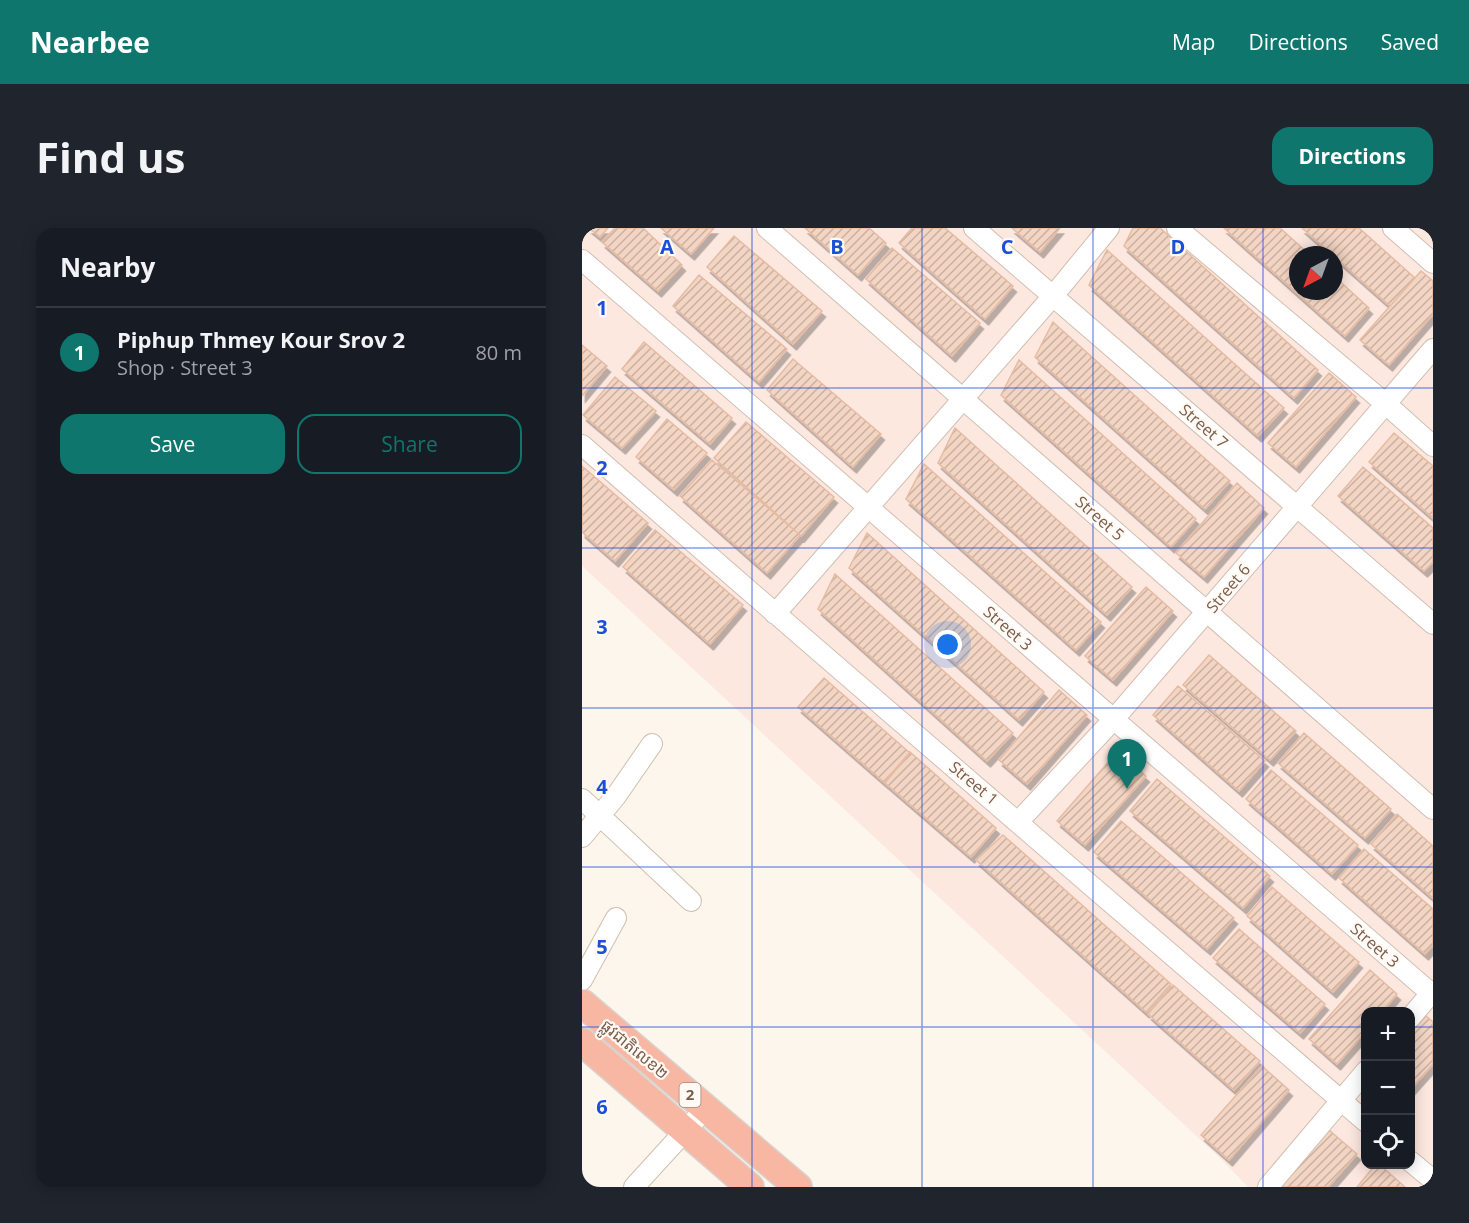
<!DOCTYPE html>
<html lang="en">
<head>
<meta charset="utf-8">
<style>
	body { margin:0; font-family:"Open Sans","Noto Sans Khmer",sans-serif; background:#20242c; color:#f1f3f6 }
	.controls { position:absolute; right:18px; bottom:18px; display:grid; overflow:hidden; border-radius:12px; box-shadow:0 3px 15px #0003 }
	.controls button { width:54px; height:54px; display:grid; place-items:center; padding:0; border:0; border-bottom:2px solid #363941; background:#171b24; color:#f1f3f6; font:30px sans-serif }
	.compass { position:absolute; left:707px; top:18px; width:54px; height:54px; border-radius:50%; background:#171b24; box-shadow:0 3px 15px #0003; rotate:221deg }
	.you { position:absolute; left:366px; top:417px; width:21px; height:21px; margin:-15px; border:4px solid #fff; border-radius:50%; background:#1a73e8; box-shadow:0 0 0 9px #1a73e833 }
	.badge { display:grid; place-items:center; width:39px; height:39px; border-radius:50%; background:#0f766e; color:#fff; font-size:20px; font-weight:700 }
	.pin { position:absolute; translate:-50% -50px; filter:drop-shadow(0 2px 3px #0008) }
	.pin::after { content:''; position:absolute; top:32px; width:21px; height:18px; background:inherit; clip-path:polygon(0 0,100% 0,50% 100%) }
	.list { margin:0; padding:0; list-style:none }
	h2 { display:flex; justify-content:space-between; align-items:center; height:78px; margin:0; padding:0 24px; font-size:26px }
	h2 small { font-size:20px; font-weight:400; color:#9ea1a6 }
	.list li { display:grid; grid-template-columns:39px 1fr auto; gap:18px; align-items:center; box-sizing:border-box; height:90px; padding:0 24px; border-top:2px solid #363941 }
	.list b { display:block; font-size:22px; white-space:nowrap }
	.list p { margin:0; font-size:20px; white-space:nowrap; color:#9ea1a6 }
	.list em { font-size:20px; font-style:normal; color:#9ea1a6 }
	.actions { display:flex; gap:12px; padding:18px 24px }
	.actions a { flex:1; padding:14px 0; border:2px solid #0f766e; border-radius:18px; text-align:center; font-size:21px; color:#0f766e }
	.actions .main { background:#0f766e; color:#fff }
	.icon { flex:none; width:33px; height:33px; fill:none; stroke:currentColor; stroke-width:2; stroke-linecap:round; stroke-linejoin:round }
	.map { position:relative; flex:none; width:851px; height:959px; overflow:hidden; border-radius:18px }
	header { display:flex; align-items:center; gap:36px; box-sizing:border-box; height:84px; padding:0 30px; background:#0f766e; color:#fff }
	header strong { font-size:28px }
	nav { display:flex; gap:33px; margin-inline-start:auto; font-size:21px }
	.intro { display:flex; align-items:center; justify-content:space-between; box-sizing:border-box; height:144px; padding:0 36px }
	h1 { margin:0; font-size:42px }
	.button { padding:15px 27px; border-radius:18px; background:#0f766e; color:#fff; font-size:21px; font-weight:700 }
	main { display:flex; gap:36px; padding:0 36px }
	aside { flex:1; background:#171b24; border-radius:18px; box-shadow:0 3px 15px #0003 }
	.map>svg:first-child { display:block }
	.commercial { fill:#fde8e0; fill-rule:evenodd }
	.building { fill:url(#building-hatch); stroke:#e6bba3; stroke-width:1.5; filter:url(#shadow) }
	.lines { fill:none; stroke-linecap:round; stroke-linejoin:round }
	.minor-casing { stroke:#d1beb0; stroke-width:22 }
	.highway-casing { stroke:#dad1cd; stroke-width:30 }
	.minor { stroke:#fff; stroke-width:20 }
	.highway { stroke:#f7b7a3; stroke-width:27 }
	.grid { fill:none; stroke:#1d4ed8; stroke-width:1.5; stroke-opacity:0.55 }
	.labels { text-anchor:middle; stroke-width:4.5; stroke-linejoin:round; paint-order:stroke }
	.shield { fill:#fffaf3; stroke:#a28b7f; stroke-width:1.5 }
	.shield-label { font-size:15px; font-weight:bold; fill:#7a5c4d }
	.street-label { font-size:16px; fill:#7a5c4d; stroke:#fffaf3 }
	.grid-label { font-size:20px; text-anchor:middle; font-weight:bold; fill:#1d4ed8; stroke:#fffaf3; stroke-width:4.5; stroke-linejoin:round; paint-order:stroke }
</style>
</head>
<body>
<header>
<strong>Nearbee</strong>
<nav><a>Map</a><a>Directions</a><a>Saved</a></nav>
</header>
<div class="intro"><h1>Find us</h1><a class="button">Directions</a></div>
<main>
<aside>
<h2>Nearby<small></small></h2>
<ul class="list">
<li><span class="badge">1</span><div><b>Piphup Thmey Kour Srov 2</b><p>Shop · Street 3</p></div><em>80 m</em></li>
</ul>
<div class="actions"><a class="main">Save</a><a>Share</a></div>
</aside>
<div class="map">
<svg width="851" height="959" viewBox="0 0 851 959">
	<defs>
		<pattern id="building-hatch" width="6" height="6" patternUnits="userSpaceOnUse" patternTransform="scale(1.5)"><rect width="6" height="6" fill="#f3d5c3"/><path d="M-1 1l2-2M0 6l6-6M5 7l2-2" fill="none" stroke="#cab0a1"/></pattern>
		<filter id="shadow"><feDropShadow dx="3.5" dy="6" stdDeviation="0" flood-color="#0004"/></filter>
	</defs>
	<rect width="100%" height="100%" fill="#fdf6ec"/>
	<path class="commercial" d="M0,0h851v959h-185l-30,-31 -636,-590zM716,27h36v36h-36zM784,784h44v152h-44z"/>
	<path class="building" d="M7,0h19l-8,9z
		M33,0h28l39,37 -24,26 -56,-49z
		M79,0h53l-23,26z
		M223,0h64l17,15 -28,32z
		M330,0h33l68,58 -28,33 -86,-76z
		M430,0h48l-20,24z
		M551,0h27l158,142 -24,28 -170,-152z
		M642,0h56l30,27h-12v36h36v-15l35,32 -24,28z
		M720,0h57l56,50 -25,28z
		M152,8l88,75 -29,33 -86,-77z
		M310,20l88,75 -28,33 -86,-77z
		M525,22l177,158 -26,28 -169,-151z
		M839,43l12,10v33l-44,51 -29,-25z
		M117,47l88,74 -28,33 -86,-76z
		M471,94l177,159 -25,28 -170,-152z
		M62,114l88,76 -22,26 -88,-75z
		M0,117l25,21 -25,30z
		M211,131l88,75 -28,33 -86,-77z
		M437,132l177,159 -25,28 -170,-152z
		M747,145l27,24 -60,70 -28,-24z
		M33,149l41,34 -34,37 -39,-33z
		M85,191l40,34 -33,37 -38,-33z
		M164,194l88,75 -33,39 -87,-78z
		M373,200l177,159 -25,28 -169,-152z
		M812,205l39,33v52l-64,-56z
		M130,232l88,75 -33,38 -87,-77z
		M342,236l177,158 -25,28 -170,-151z
		M0,238l66,57 -33,38 -33,-29z
		M781,239l70,61v34l-9,9 -86,-75z
		M655,255l27,25 -60,69 -28,-24z
		M73,302l88,75 -33,39 -87,-77z
		M285,305l177,159 -25,28 -170,-152z
		M253,346l178,159 -26,28 -169,-152z
		M564,359l27,24 -60,69 -28,-24z
		M627,427l87,76 -26,29 -87,-75z
		M242,450l86,75 -25,30 -87,-76z
		M596,458l87,75 -26,30 -86,-76z
		M477,462l28,25 -60,69 -28,-24z
		M722,505l87,76 -26,29 -87,-75z
		M536,523l28,25 -61,69 -28,-24z
		M328,524l86,76 -25,29 -87,-75z
		M689,542l87,75 -26,29 -86,-75z
		M575,551l113,97 -27,32 -113,-97z
		M815,586l36,32v52l-62,-54z
		M539,593l113,97 -27,31 -113,-97z
		M421,607l168,149 -25,28 -170,-152z
		M782,621l69,60v36l-8,9 -86,-76z
		M690,659l87,75 -26,30 -86,-76z
		M657,701l86,75 -25,29 -87,-75z
		M788,742l27,24 -15,18h-16v19l-29,33 -28,-25z
		M591,757l87,76 -26,29 -86,-76z
		M844,788l7,6v42l-23,26v-57z
		M680,838l27,24 -60,70 -28,-25z
		M747,902l28,24 -29,33h-49z
		M794,936h3l26,23h-48z"/>
	<g class="lines">
		<defs>
			<path id="minor" d="M185,0l666,581
				M392,0l459,396
				M595,0l209,176 47,42
				M811,0l40,35
				M0,32l851,735
				M0,217c260,228 522,451 784,677
				M193,386l278,-318 56,-68
				M0,571l109,102
				M437,593l95,-102 319,-370
				M0,609l34,-41 36,-52
				M0,752l34,-62
				M828,790l23,-27
				M828,933l23,19
				M52,959l72,-79
				M686,959l98,-116"/>
			<path id="highway" d="M0,775l216,184
				M0,814l168,145"/>
		</defs>
		<use href="#minor" class="minor-casing"/>
		<use href="#highway" class="highway-casing"/>
		<use href="#minor" class="minor"/>
		<use href="#highway" class="highway"/>
	</g>
	<path class="grid" d="M170,0v959M340,0v959M511,0v959M681,0v959M0,160h851M0,320h851M0,480h851M0,639h851M0,799h784M828,799h23"/>
	<g class="labels">
		<rect class="shield" x="97.5" y="855" width="21" height="24" rx="4.5"/>
		<g class="shield-label">
			<text x="108" y="872">2</text>
		</g>
		<g class="street-label">
			<text transform="translate(622 198) rotate(41)" y="6">Street 7</text>
			<text transform="translate(518 290) rotate(41)" y="6">Street 5</text>
			<text transform="translate(646 360) rotate(-50)" y="6">Street 6</text>
			<text transform="translate(426 400) rotate(41)" y="6">Street 3</text>
			<text transform="translate(392 555) rotate(40)" y="6">Street 1</text>
			<text transform="translate(793 717) rotate(41)" y="6">Street 3</text>
			<text transform="translate(53 821) rotate(40)" y="6">ផ្លូវជាតិលេខ២</text>
		</g>
	</g>
	<g class="grid-label">
		<text x="85" y="26">A</text>
		<text x="255" y="26">B</text>
		<text x="425" y="26">C</text>
		<text x="596" y="26">D</text>
		<text x="20" y="87">1</text>
		<text x="20" y="247">2</text>
		<text x="20" y="406">3</text>
		<text x="20" y="566">4</text>
		<text x="20" y="726">5</text>
		<text x="20" y="886">6</text>
	</g>
</svg>
<div class="controls">
<button>+</button>
<button>−</button>
<button><svg class="icon" aria-label="locate" viewBox="0 0 24 24"><circle cx="12" cy="12" r="6"/><path d="M12 2v4M12 18v4M2 12h4M18 12h4"/></svg></button>
</div>
<svg class="compass" viewBox="-18 -18 36 36"><path d="M0-13l5 13h-10z" fill="#e53935"/><path d="M0 13l5-13h-10z" fill="#9ea1a6"/></svg>
<div class="you"></div>
<div class="pin badge" style="left:545px;top:561px">1</div>
</div>
</main>
</body>
</html>
